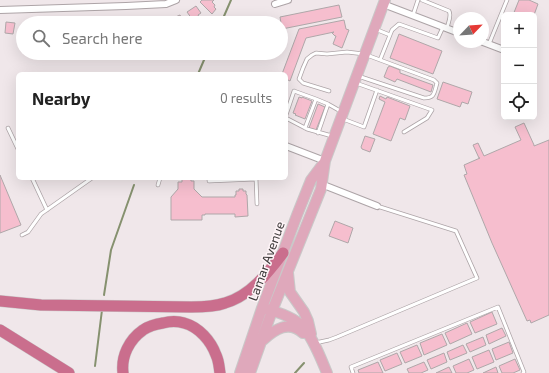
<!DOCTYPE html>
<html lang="en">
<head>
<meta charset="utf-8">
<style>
	body { margin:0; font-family:"Exo 2",sans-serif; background:#f6f6f6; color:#222 }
	.controls { position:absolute; right:12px; top:12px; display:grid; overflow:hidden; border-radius:6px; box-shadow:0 4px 16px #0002 }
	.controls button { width:36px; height:36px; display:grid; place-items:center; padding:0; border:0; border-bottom:1px solid #e0e0e0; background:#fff; color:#222; font:20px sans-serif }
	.compass { position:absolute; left:453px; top:12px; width:36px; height:36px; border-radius:50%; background:#fff; box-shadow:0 4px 16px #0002; rotate:65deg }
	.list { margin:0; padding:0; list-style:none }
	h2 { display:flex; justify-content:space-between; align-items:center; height:52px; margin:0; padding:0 16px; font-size:17px }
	h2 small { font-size:13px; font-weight:400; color:#767676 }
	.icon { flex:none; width:22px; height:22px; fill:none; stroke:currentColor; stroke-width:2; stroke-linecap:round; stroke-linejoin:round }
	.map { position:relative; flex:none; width:549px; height:373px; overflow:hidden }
	.search { position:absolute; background:#fff; box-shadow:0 4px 16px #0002; left:16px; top:16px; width:272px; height:44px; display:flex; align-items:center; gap:10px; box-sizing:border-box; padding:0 14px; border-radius:22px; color:#767676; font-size:15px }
	.panel { position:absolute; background:#fff; box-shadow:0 4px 16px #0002; left:16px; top:72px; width:272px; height:108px; border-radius:6px }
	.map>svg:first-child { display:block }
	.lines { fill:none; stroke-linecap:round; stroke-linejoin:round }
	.stream { stroke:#86916f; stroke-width:2 }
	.building { fill:#f6bece; stroke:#afa7a9 }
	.service-casing { stroke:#ada4a7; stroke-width:4.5 }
	.minor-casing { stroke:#ada4a7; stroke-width:8 }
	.primary-casing { stroke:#c9c8c8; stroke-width:12 }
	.motorway-casing { stroke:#c9c8c8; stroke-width:12 }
	.service { stroke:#fff; stroke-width:3 }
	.minor { stroke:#fff; stroke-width:6 }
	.primary { stroke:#dfa8bb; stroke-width:10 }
	.motorway { stroke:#ca6e8d; stroke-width:11 }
	.labels { text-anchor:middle; stroke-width:3; stroke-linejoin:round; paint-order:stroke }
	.street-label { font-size:13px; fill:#3f3c3c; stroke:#fef4f7 }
</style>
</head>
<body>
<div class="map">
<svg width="549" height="373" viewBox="0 0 549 373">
	<rect width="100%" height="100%" fill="#f0e7ea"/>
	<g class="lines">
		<path class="stream" d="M221,23l10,-23
			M198,74l9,-21
			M104,295l7,-45 23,-65
			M95,366l7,-56
			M295,373l9,-10"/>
	</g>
	<path class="building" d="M202,0h12l-2,2 3,3 -1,2 2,2 -4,5 -12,-12z
		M519,0h10l9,4 -4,11h-21z
		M339,5l3,12 -60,12 -2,-12z
		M196,6l5,7 -3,2 1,2 -5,4 -1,-3 -1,1 -5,-7z
		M180,15l4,8h-11l-2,-4z
		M344,20l2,9 3,1 -7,18 -9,-4 3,-8h-1l-3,-3 2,-1 -28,6 -16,43 -4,-2v-5h-4l17,-45z
		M6,22l9,1 -2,11 -8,-1z
		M399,34l43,17 -9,23 -43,-16z
		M390,66l10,4v3l33,12 -2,7 -34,-13 -2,3 -11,-5 4,-10z
		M443,82l29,10 -4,12 -6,-2 -2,5 -23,-8z
		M380,96l6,3 1,-2 23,9 -5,14 -5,-2 -9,23 -18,-7 12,-32 -6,-3z
		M299,97l3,1v-1l10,4 -7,18 -10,-4 1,-1 -3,-1z
		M318,104l7,3 -9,23 -7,-2z
		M524,123l10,22v1l15,-6v175l-18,8 -1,-3 -3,1 -35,-78 -28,-68 3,-1 -3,-9 16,-7h-1l-6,-13 5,-2 6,13 37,-16 -6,-13z
		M365,136l10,3 -5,13 -8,-3 -1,-2z
		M0,175l21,50 -21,8z
		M182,178h9v3h3v8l8,8h33v-2h1v-4h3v-2h4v2h3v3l1,1 1,21 -13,1v-3h-30v1h-3v5h-31v-23l7,-8v-7h4z
		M335,221l18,7 -5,15 -19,-7z
		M492,312l5,12 -22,9 -5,-11z
		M467,323l5,11 -22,10 -5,-11z
		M502,328l4,8 -17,8 -3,-9z
		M442,334l5,11 -23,10 -4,-12z
		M483,337l3,8 -16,7 -4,-8z
		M509,342l4,11 -17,7 -4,-11z
		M417,345l5,11 -17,7 -5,-11z
		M463,345l4,8 -17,7 -3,-8z
		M489,350l5,12 -17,7 -5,-12z
		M397,353l5,11 -17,7 -5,-11z
		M444,353l3,9 -16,7 -4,-9z
		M469,359l5,11 -7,3h-11l-3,-7z
		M515,359l5,11 -7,3h-11l-3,-7z
		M378,362l5,11h-24l-1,-3z
		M424,362l4,8 -7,3h-12l-2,-4z
		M449,367l3,6h-16z
		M496,367l2,6h-15z"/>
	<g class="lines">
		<defs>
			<path id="service" d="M422,0l27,11c3,5 -1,12 -2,17
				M413,15l5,-15
				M375,29l15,6
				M489,44l18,-44
				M380,60l12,-30 7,-6 39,14 5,-11
				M356,83l76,27 -5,8 -23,14
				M329,91l-26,-8 -4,-4 4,-11 4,-9 5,-4 4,-2 11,1 20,-2 17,2 70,26 3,3c-3,10 -2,15 -13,15l-66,-22
				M328,104l14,8
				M286,115l8,-24 22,8 12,5 -10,29
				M286,118l21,11 25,7
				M343,119l21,8 13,-37
				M8,128l10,21
				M305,128l11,-29
				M32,178l15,32
				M209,178v3l47,-2
				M256,178l1,26
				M158,185l2,-7
				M22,235l6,-3 13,-18 51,-36
				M315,343l14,-3 8,-3 140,-59 -21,-47 -79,-25
				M353,373l-2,-6 147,-60 26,65 -1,1"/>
			<path id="minor" d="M275,4l13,-4
				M383,4l76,29
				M0,10l126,-4 40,-2 10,-4
				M483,42l21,8
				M286,146l39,15
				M321,184l56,22"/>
			<path id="primary" d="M288,273l2,19 14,20 4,9 3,13
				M266,309c12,3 28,9 36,17 11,11 19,33 25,47
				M263,340c12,-11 26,-20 40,-7
				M240,373l22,-65 35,-93 14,-35 12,-16
				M250,373l22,-62 49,-122 4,-28 60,-161"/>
			<path id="motorway" d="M0,301l41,4 150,2c11,0 23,0 34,-4 25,-7 43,-30 58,-50
				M0,330l69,43
				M123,373c-2,-17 6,-33 20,-43 6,-4 13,-6 20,-7 7,-2 15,-2 21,0 15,4 27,18 32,32 3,6 3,12 4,18"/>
		</defs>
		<use href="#service" class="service-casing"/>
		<use href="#minor" class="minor-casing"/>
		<use href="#primary" class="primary-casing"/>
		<use href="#motorway" class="motorway-casing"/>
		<use href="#service" class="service"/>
		<use href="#minor" class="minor"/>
		<use href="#primary" class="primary"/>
		<use href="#motorway" class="motorway"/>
	</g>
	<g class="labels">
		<g class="street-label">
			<text transform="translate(266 261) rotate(-70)" y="5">Lamar Avenue</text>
		</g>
	</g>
</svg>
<div class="controls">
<button>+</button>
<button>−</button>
<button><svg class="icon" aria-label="locate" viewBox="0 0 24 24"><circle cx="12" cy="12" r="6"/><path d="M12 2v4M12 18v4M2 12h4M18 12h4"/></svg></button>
</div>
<svg class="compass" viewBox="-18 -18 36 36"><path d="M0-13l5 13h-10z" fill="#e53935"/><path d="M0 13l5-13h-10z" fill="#767676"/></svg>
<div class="search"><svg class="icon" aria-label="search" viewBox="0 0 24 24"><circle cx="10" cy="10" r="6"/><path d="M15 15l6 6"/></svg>Search here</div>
<section class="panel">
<h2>Nearby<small>0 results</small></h2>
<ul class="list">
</ul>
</section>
</div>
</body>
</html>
